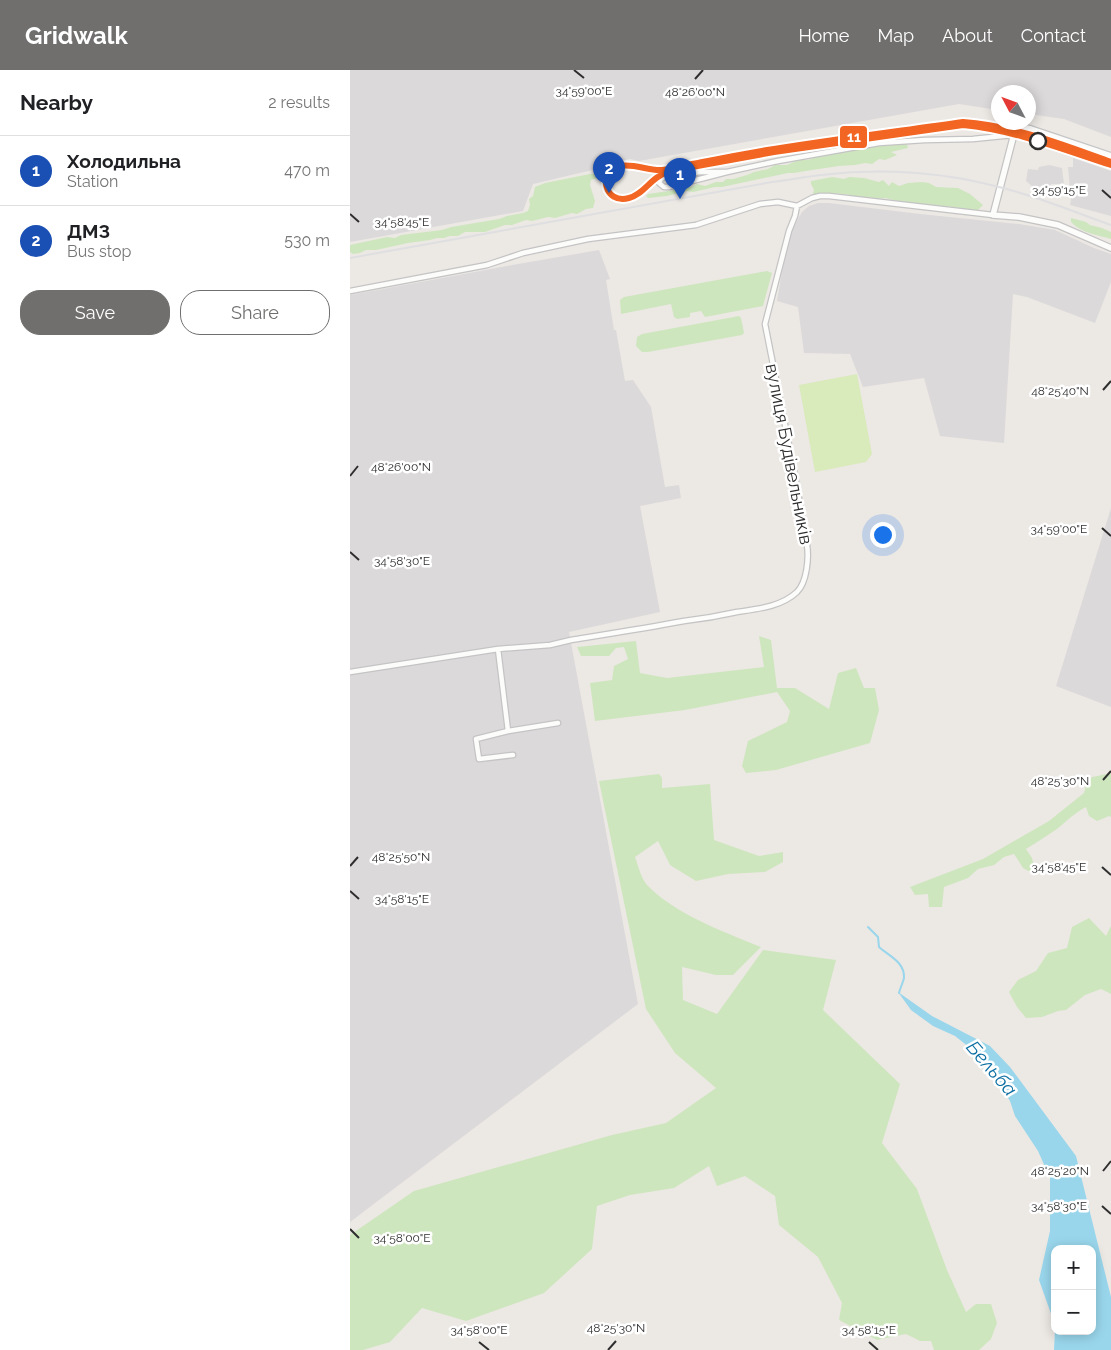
<!DOCTYPE html>
<html lang="en">
<head>
<meta charset="utf-8">
<style>
	body { margin:0; font-family:Raleway,sans-serif; background:#f6f6f6; color:#202124 }
	.controls { position:absolute; right:15px; bottom:15px; display:grid; overflow:hidden; border-radius:10px; box-shadow:0 2px 12px #0003 }
	.controls button { width:45px; height:45px; display:grid; place-items:center; padding:0; border:0; border-bottom:1px solid #e0e0e0; background:#fff; color:#202124; font:25px sans-serif }
	.compass { position:absolute; left:641px; top:15px; width:45px; height:45px; border-radius:50%; background:#fff; box-shadow:0 2px 12px #0003; rotate:311deg }
	.you { position:absolute; left:532px; top:464px; width:18px; height:18px; margin:-12px; border:4px solid #fff; border-radius:50%; background:#1a73e8; box-shadow:0 0 0 8px #1a73e833 }
	.badge { display:grid; place-items:center; width:32px; height:32px; border-radius:50%; background:#706f6e; color:#fff; font-size:16px; font-weight:700 }
	.pin { position:absolute; translate:-50% -41px; filter:drop-shadow(0 1px 2px #0008) }
	.pin::after { content:''; position:absolute; top:26px; width:18px; height:15px; background:inherit; clip-path:polygon(0 0,100% 0,50% 100%) }
	.list { margin:0; padding:0; list-style:none }
	h2 { display:flex; justify-content:space-between; align-items:center; height:65px; margin:0; padding:0 20px; font-size:21px }
	h2 small { font-size:16px; font-weight:400; color:#757577 }
	.list li { display:grid; grid-template-columns:32px 1fr auto; gap:15px; align-items:center; box-sizing:border-box; height:70px; padding:0 20px; border-top:1px solid #e0e0e0 }
	.list b { display:block; font-size:19px; white-space:nowrap }
	.list p { margin:0; font-size:16px; white-space:nowrap; color:#757577 }
	.list em { font-size:16px; font-style:normal; color:#757577 }
	.actions { display:flex; gap:10px; padding:15px 20px }
	.actions a { flex:1; padding:11px 0; border:1px solid #706f6e; border-radius:20px; text-align:center; font-size:18px; color:#706f6e }
	.actions .main { background:#706f6e; color:#fff }
	.map { position:relative; flex:none; width:761px; height:1280px; overflow:hidden }
	header { display:flex; align-items:center; gap:30px; box-sizing:border-box; height:70px; padding:0 25px; background:#706f6e; color:#fff }
	header strong { font-size:24px }
	nav { display:flex; gap:28px; margin-inline-start:auto; font-size:18px }
	main { display:flex }
	aside { flex:1; background:#fff }
	.map>svg:first-child { display:block }
	.industrial { fill:#dcd9db }
	.green { fill:#cee6be }
	.pitch { fill:#d9eabb }
	.water { fill:#99d6ec }
	.lines { fill:none; stroke-linecap:round; stroke-linejoin:round }
	.stream { stroke:#99d6ec; stroke-width:2 }
	.minor-casing { stroke:#c5c4c5; stroke-width:7 }
	.tertiary-casing { stroke:#c5c4c5; stroke-width:8 }
	.minor { stroke:#fcfcfb; stroke-width:4.5 }
	.tertiary { stroke:#fcfcfb; stroke-width:5.5 }
	.rail { stroke:#dfdfe1; stroke-width:2 }
	.tram-1-casing { stroke:#fff; stroke-width:10 }
	.tram-1 { stroke:#f26522; stroke-width:6 }
	.ticks { fill:none; stroke:#2e2e2e; stroke-width:2 }
	.stop-dot { fill:#fff; stroke:#2e2e2e; stroke-width:2.5 }
	.labels { text-anchor:middle; stroke-width:5; stroke-linejoin:round; paint-order:stroke }
	.street-label { font-size:18px; fill:#2e2e2e; stroke:#fff }
	.water-label { font-size:19px; font-style:italic; fill:#0d6fa3; stroke:#fff }
	.ticks-label { font-size:12px; text-anchor:middle; fill:#2e2e2e; stroke:#fff; stroke-width:5; stroke-linejoin:round; paint-order:stroke }
	.line-badge { stroke:#fff; stroke-width:2 }
	.badge-label { font-size:14px; text-anchor:middle; font-weight:bold; fill:#fff }
</style>
</head>
<body>
<header>
<strong>Gridwalk</strong>
<nav><a>Home</a><a>Map</a><a>About</a><a>Contact</a></nav>
</header>
<main>
<aside>
<h2>Nearby<small>2 results</small></h2>
<ul class="list">
<li><span class="badge" style="background:#1a4fb4">1</span><div><b>Холодильна</b><p>Station</p></div><em>470 m</em></li>
<li><span class="badge" style="background:#1a4fb4">2</span><div><b>ДМЗ</b><p>Bus stop</p></div><em>530 m</em></li>
</ul>
<div class="actions"><a class="main">Save</a><a>Share</a></div>
</aside>
<div class="map">
<svg width="761" height="1280" viewBox="0 0 761 1280">
	<rect width="100%" height="100%" fill="#ece8e4"/>
	<path class="industrial" d="M0,0h761v67l-47,-18 -35,-5 -1,-22h-30v18l-39,-6 -320,57 -9,-2 -23,5 -6,4 -68,16 -10,27 -173,31z
		M723,88l38,13v45l-41,-11 1,-4 -3,-34h5z
		M699,95l13,3 2,16h-13l-1,3 -18,-1 -6,-5 2,-12 10,1 1,-3z
		M468,133h11l91,11 99,10 36,6 39,18 17,6v28l-16,41 -68,-26 -14,-3 -9,149 -64,-7 -16,-58 -61,9 -13,-33 -46,-1 -6,-46 -21,-6 8,-48 7,-23 10,-18 7,-6z
		M249,180l11,29 -4,1 8,50h2l9,51 8,-1 18,27 14,80 14,-2 2,13 -41,8 20,106 -91,20 69,372 -288,218v-927l157,-29z
		M761,438v199l-55,-21z"/>
	<path class="green" d="M543,74h14l1,4 -17,4 6,3 -12,5 -6,-1 -7,5 -7,-1 -10,2 -16,1 -27,4 -18,3h-6l-66,14h-7l-22,5 -6,-1 -20,5 -19,2 -2,-2 2,-2 27,-4 9,-3h7l6,-3 8,2 11,-4h7l3,-3h7l14,-4 7,-3 14,-3 7,-4h12l13,-6 8,1 8,-3 10,-1 16,-4z
		M249,101h5c-3,7 -7,7 -13,9l-1,5 5,16 -2,7 -7,1 -9,5 -5,-1 -17,5 -7,-1 -16,4 -6,-1 -14,5h-7l-20,7h-20l-7,4h-8l-6,2h-7l-7,2 -22,3 -32,7h-10l-6,3 -7,1 -3,-2v-7l37,-8 8,1 6,-3 41,-5 9,-3 48,-8 8,-3 16,-3 5,-2 2,-6 -1,-6 4,-3 2,-9 10,-4 45,-9h6z
		M482,107l12,2 5,-2 15,1 15,4 4,-2 6,6 3,-4 7,4 9,-3 14,-1 7,1 7,4 22,1 12,6 13,11 -6,6c-7,0 -15,0 -21,-2 -2,0 -3,-1 -4,-2 -5,-1 -7,1 -12,-1l-4,1 -8,-1 -13,-3 -13,-1 -17,-4 -9,1 -23,-3c-9,-3 -29,-3 -39,-1l-1,-2 1,-3 -3,-6v-3z
		M721,148l15,4 4,3 12,3 9,4v7c-13,-4 -30,-6 -40,-17z
		M417,201l5,2 -9,33 -58,11 -4,-6 -11,2v4l-13,2 -3,-2 -3,-13 -50,10 -1,-14 4,-3z
		M389,246l2,2 3,15 -2,2 -94,17h-6l-6,-6 1,-9 5,-3z
		M409,566l12,4 6,48h18l34,21 9,-36 18,-5 8,20h11l4,22 -9,33 -94,27 -30,3 -4,-7 6,-25 39,-19 3,-11 -13,-19 -92,18 -90,11 -5,-38 22,-3 2,-14 14,-7 -4,-12 -8,1 -7,8h-28l-4,-9 59,-6 4,32 27,5 97,-11z
		M761,703v44l-2,-1 -12,5 -8,-5 -3,-9c-13,7 -18,13 -29,22 -10,7 -20,13 -31,20l6,9 4,17 -13,-7 -9,-14 -10,3 -10,8 -16,4 -10,9 -24,9 -2,20h-13l-1,-13 -13,1 -5,-8 73,-28 66,-38 35,-28 4,-15z
		M309,704l3,4v10l48,-4 4,56 45,16 24,-4v10l-18,10 -37,2 -32,7 -26,-16 -12,-24 -23,16c3,8 6,21 12,28 28,29 77,47 114,62l-28,28h-17l-34,-8 1,33 34,14 46,-64 73,10 -13,50 77,74 -18,59 35,46 30,81 19,42 10,-8h15l6,19 -6,16 -12,11h-45l-3,-9h-11l-14,-7 -29,6 -38,-20 3,-17 -24,-46 -39,-32 -4,-29 -30,-20 -28,10 -8,-20 -35,22 -44,7 -33,11 -5,43 -48,44 -78,28 -44,-13 -32,34 -27,8h-13v-115l64,-44 198,-56 54,-12 50,-35 -41,-35 -29,-44 -47,-228z
		M739,848l17,18 5,-10v68l-10,-5 -16,6 -19,15 -8,1 -16,6 -16,1 -9,-11 -8,-15 9,-12 18,-9 12,-18 19,-5 5,-21z"/>
	<path class="pitch" d="M507,304l15,80 -6,8 -51,10 -16,-87z"/>
	<path class="water" d="M548,922l34,24 58,30 20,21 66,89 35,141v53h-57l1,-20v1h37v-82h-37v76l-16,-45 11,-49v-53l-12,-27 -23,-35 -5,-15 -31,-46 -24,-19 -22,-10 -22,-16z"/>
	<g class="lines">
		<path class="stream" d="M518,857l10,10 1,10c10,9 26,15 25,31 -1,5 -4,10 -5,15"/>
		<defs>
			<path id="minor" d="M377,102l-58,15h-5l-5,-4 2,-4 5,-3 35,-4h26l51,-11 101,-18 46,-3 48,-1 40,-4
				M0,221l137,-26 36,-12 65,-14 108,-14 64,-21 18,-2 19,4 15,-8 8,-2h9l164,19
				M148,579l10,82 -32,8 3,20 34,-4
				M0,602l148,-23 52,-4 21,-5c37,-6 75,-12 113,-19 17,-2 35,-5 53,-9 20,-3 44,-5 60,-20 10,-10 12,-34 10,-47l-13,-75 -29,-146 24,-93 6,-15 2,-10
				M158,661l50,-8"/>
			<path id="tertiary" d="M761,86l-80,-27c-8,-2 -12,-1 -17,5l-21,81 26,2 39,8 53,23"/>
		</defs>
		<use href="#minor" class="minor-casing"/>
		<use href="#tertiary" class="tertiary-casing"/>
		<use href="#minor" class="minor"/>
		<use href="#tertiary" class="tertiary"/>
		<path class="rail" d="M0,188l422,-76c16,-2 33,-5 49,-7 59,-7 121,-3 178,12 38,9 75,25 112,38"/>
		<defs>
			<path id="tram-1" d="M761,92c-49,-18 -96,-36 -148,-40 -63,9 -126,17 -189,27 -27,4 -55,10 -82,15 -10,2 -20,5 -30,6 -14,1 -28,-7 -42,-4 -23,5 -16,39 9,32 16,-4 21,-21 41,-27l104,-19 189,-27c51,5 99,24 148,40"/>
		</defs>
		<use href="#tram-1" class="tram-1-casing"/>
		<use href="#tram-1" class="tram-1"/>
	</g>
	<path class="ticks" d="M224,0l10,8M345,9l8,-9M752,120l9,8M0,144l9,8M753,320l8,-9M0,406l8,-10M752,458l9,8M0,482l9,8M753,710l8,-9M0,796l8,-9M752,797l9,8M0,821l9,8M753,1101l8,-10M752,1136l9,8M0,1159l9,9M129,1272l10,8M519,1272l9,8M258,1280l8,-9"/>
	<circle class="stop-dot" cx="688" cy="71" r="8"/>
	<g class="labels">
		<g class="street-label">
			<text transform="translate(439 384) rotate(79)" y="6">вулиця Будівельників</text>
		</g>
		<g class="water-label">
			<text transform="translate(642 998) rotate(49)" y="7">Бельба</text>
		</g>
	</g>
	<g class="ticks-label">
		<text x="234" y="25">34°59'00"E</text>
		<text x="345" y="26">48°26'00"N</text>
		<text x="709" y="124">34°59'15"E</text>
		<text x="52" y="156">34°58'45"E</text>
		<text x="710" y="325">48°25'40"N</text>
		<text x="51" y="401">48°26'00"N</text>
		<text x="709" y="463">34°59'00"E</text>
		<text x="52" y="495">34°58'30"E</text>
		<text x="710" y="715">48°25'30"N</text>
		<text x="51" y="791">48°25'50"N</text>
		<text x="709" y="801">34°58'45"E</text>
		<text x="52" y="833">34°58'15"E</text>
		<text x="710" y="1105">48°25'20"N</text>
		<text x="709" y="1140">34°58'30"E</text>
		<text x="52" y="1172">34°58'00"E</text>
		<text x="266" y="1262">48°25'30"N</text>
		<text x="129" y="1264">34°58'00"E</text>
		<text x="519" y="1264">34°58'15"E</text>
	</g>
	<rect class="line-badge" x="489" y="55" width="29" height="24" rx="5" fill="#f26522"/>
	<g class="badge-label">
		<text x="504" y="72">11</text>
	</g>
</svg>
<div class="controls">
<button>+</button>
<button>−</button>
</div>
<svg class="compass" viewBox="-18 -18 36 36"><path d="M0-13l5 13h-10z" fill="#e53935"/><path d="M0 13l5-13h-10z" fill="#757577"/></svg>
<div class="you"></div>
<div class="pin badge" style="left:330px;top:129px;background:#1a4fb4">1</div>
<div class="pin badge" style="left:259px;top:123px;background:#1a4fb4">2</div>
</div>
</main>
</body>
</html>
